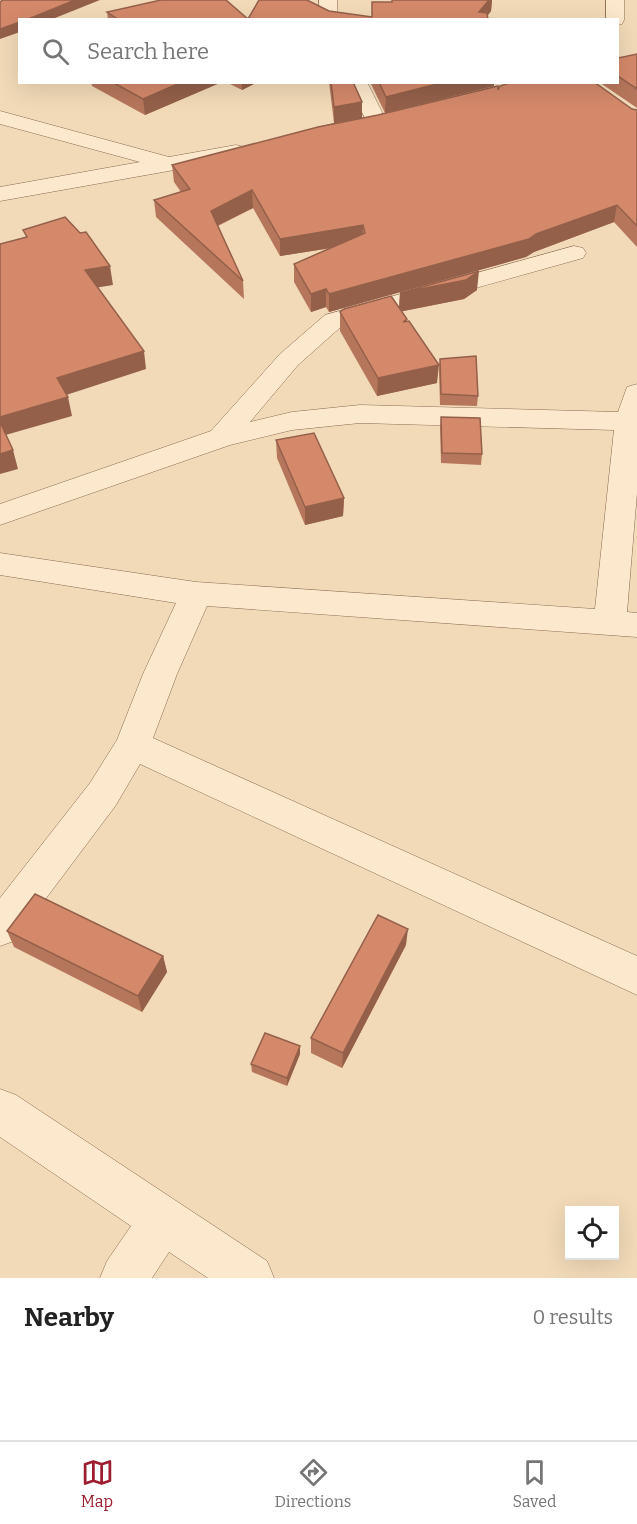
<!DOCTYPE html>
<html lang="en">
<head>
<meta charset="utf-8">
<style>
	body { margin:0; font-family:Bitter,serif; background:#f6f6f6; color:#222 }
	.controls { position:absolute; right:18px; bottom:18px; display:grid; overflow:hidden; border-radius:0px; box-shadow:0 6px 24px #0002 }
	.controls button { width:54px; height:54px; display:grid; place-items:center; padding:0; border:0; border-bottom:2px solid #e0e0e0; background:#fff; color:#222; font:30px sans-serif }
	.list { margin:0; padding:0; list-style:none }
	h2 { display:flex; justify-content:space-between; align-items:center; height:78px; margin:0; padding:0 24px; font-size:26px }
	h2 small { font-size:20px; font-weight:400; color:#767676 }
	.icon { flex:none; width:33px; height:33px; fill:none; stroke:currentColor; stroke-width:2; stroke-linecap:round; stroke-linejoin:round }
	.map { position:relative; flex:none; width:637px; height:1278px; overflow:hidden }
	.search { position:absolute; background:#fff; box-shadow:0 6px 24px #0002; left:18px; right:18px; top:18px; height:66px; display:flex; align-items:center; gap:15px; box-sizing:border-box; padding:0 21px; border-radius:0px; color:#767676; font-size:22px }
	.sheet { height:162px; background:#fff }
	nav { display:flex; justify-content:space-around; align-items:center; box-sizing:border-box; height:84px; border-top:2px solid #e0e0e0; background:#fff; font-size:16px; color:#767676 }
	nav a { display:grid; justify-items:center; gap:3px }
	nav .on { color:#9d1c2d }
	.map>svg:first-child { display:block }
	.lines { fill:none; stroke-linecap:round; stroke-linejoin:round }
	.minor-casing { stroke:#896952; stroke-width:1 }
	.minor { fill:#fce8cc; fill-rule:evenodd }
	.wall { fill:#b6765b }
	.shaded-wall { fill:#94604a }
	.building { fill:#d4896a; stroke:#94604a; stroke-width:1.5 }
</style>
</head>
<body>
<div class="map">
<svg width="637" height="1278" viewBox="0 0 637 1278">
	<rect width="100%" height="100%" fill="#f2dab8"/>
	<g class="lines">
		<defs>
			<path id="minor" d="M319,0h18l1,20h-18z
				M606,0h18v20l-2,4 -4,1v-5h-12z
				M347,82h20l21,42 -4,4 -7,2 -7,-2z
				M0,111l169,46 67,-12 8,2 3,5 -3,5 -8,2 -236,42v-14l140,-25 -140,-38z
				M574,246l9,2 3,5 -3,5 -240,67 -45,40 -48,57 42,-10 68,-7 258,7 9,-25 10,-3v109l-10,119 10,1v24l-430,-31 -30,68 -24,64 484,218v39l-497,-231 -24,41 -102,136 -14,5v-48l90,-115 27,-43 26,-66 33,-71 -176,-28v-22l196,29 399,27 19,-179 -254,-7 -68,7 -62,15 -230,80v-21l211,-73 69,-77 45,-39z
				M0,1089l16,6 251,166 7,17h-66l-39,-26 -17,26h-52l7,-17 24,-35 -131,-89z"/>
		</defs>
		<use href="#minor" class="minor-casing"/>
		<use href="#minor" class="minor"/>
	</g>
	<path class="wall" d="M392,0h100l-1,11 -3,4v5h-380l-1,-8 141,7 81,-8 43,6 20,-15z
		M637,54v54l-38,-26h19v-24z
		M91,82h131l-77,33 -53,-29z
		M226,82h32l-16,8z
		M329,82h24l9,36 136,-28 139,20v137l-23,-25 -80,30 -8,5 -197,55 -3,-5 -15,5 -17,-30v-18l38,-16 -52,8 -27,-48 -35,18 25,55 1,18 -88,-82 -2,-17 27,-8 -7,-10 -2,-17 162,-42z
		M370,82h124v4l-109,27z
		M477,290l-13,9 -62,12 5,8v2l30,62 -60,13 -37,-65v-19l59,-5 1,-14z
		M440,359l38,37 -1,10 -37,-1 -1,-35z
		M441,417l41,37 -1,11 -40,-2 -1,-36z
		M276,440l68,58 -1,18 -38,9 -28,-67z
		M7,931l156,25 4,16 -25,40 -128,-65z
		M406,945l-64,123 -31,-15v-15z
		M300,1054l-13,32 -35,-14 -1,-8z"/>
	<path class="shaded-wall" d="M75,0h25l-50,20h-24z
		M489,0h3l-1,11 -7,9 -5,-8z
		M20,22v10l-20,7v-10z
		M182,82h40l-77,33 -2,-16z
		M242,82h16l-16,8z
		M445,82h49v4l-109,27 1,-16z
		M362,102v16l-28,5v-16z
		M252,190l1,18 -41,20 -1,-17z
		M617,205l-3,17 -80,30 -8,5 -197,55v-18l207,-60z
		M363,225l-1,18 -82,13v-17z
		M110,266l3,19 -25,4 -3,-19z
		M479,271l-2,19 -13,9 -65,13 1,-19z
		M326,289v18l-15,5v-18z
		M144,351l2,18 -86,28 -3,-19z
		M439,365l-2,18 -60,13 1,-18z
		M68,397l4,19 -70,20 -2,-10v-9z
		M13,450l5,19 -18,5v-20z
		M344,498l-1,18 -38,9v-18z
		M408,929l-2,16 -64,123 1,-15z
		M163,956l4,16 -25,40 -4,-16z
		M300,1046v8l-13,32v-8z"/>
	<path class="building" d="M3,0h72l-49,20h-6v2l-20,7v-27z
		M161,0h65l22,19 11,-19h48l22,11 43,6v-15h20v-2h97l-10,12 8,1 1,7h-369l-12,-8z
		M637,54v35l-19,-13v-18z
		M112,82h70l-39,17z
		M331,82h22l9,20 -28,5z
		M379,82h66l-59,15z
		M512,82h82l38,27 5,1v116l-20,-21 -81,29 -7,5 -200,55 -3,-5 -15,5 -17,-30 71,-31 -2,-8 -83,14 -28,-49 -41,21 32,70 -89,-81 36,-11 -18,-24 146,-38 60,-12 120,-29v4l2,-4z
		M65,217l15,16 6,-1 24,34 -25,4 59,81 -87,27 11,19 -68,20v-173l27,-7 -4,-7z
		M479,271l-13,9 -66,13z
		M391,296l16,23 -4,3 6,-1 30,44 -61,13 -38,-66 4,-3z
		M476,356l2,40 -37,-2 -1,-35z
		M441,417l39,1 2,36 -40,-1z
		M0,422l13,28 -13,4z
		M314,433l30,65 -39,9 -29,-67z
		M35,894l128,62 -25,40 -131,-65z
		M378,915l30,14 -65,124 -32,-15z
		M265,1033l35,13 -13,32 -36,-14z"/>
</svg>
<div class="controls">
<button><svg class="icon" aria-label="locate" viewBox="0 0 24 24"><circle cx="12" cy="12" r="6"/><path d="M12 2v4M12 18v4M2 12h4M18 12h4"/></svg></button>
</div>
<div class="search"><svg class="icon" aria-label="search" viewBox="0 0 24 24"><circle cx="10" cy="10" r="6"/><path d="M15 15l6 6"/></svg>Search here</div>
</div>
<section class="sheet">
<h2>Nearby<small>0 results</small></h2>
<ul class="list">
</ul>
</section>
<nav>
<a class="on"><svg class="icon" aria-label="map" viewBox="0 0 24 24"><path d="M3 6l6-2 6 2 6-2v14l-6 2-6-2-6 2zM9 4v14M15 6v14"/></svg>Map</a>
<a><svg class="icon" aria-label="directions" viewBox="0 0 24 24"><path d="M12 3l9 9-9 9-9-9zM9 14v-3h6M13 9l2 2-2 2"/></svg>Directions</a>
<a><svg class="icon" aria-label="saved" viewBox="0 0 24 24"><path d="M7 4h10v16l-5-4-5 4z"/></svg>Saved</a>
</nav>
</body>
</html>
